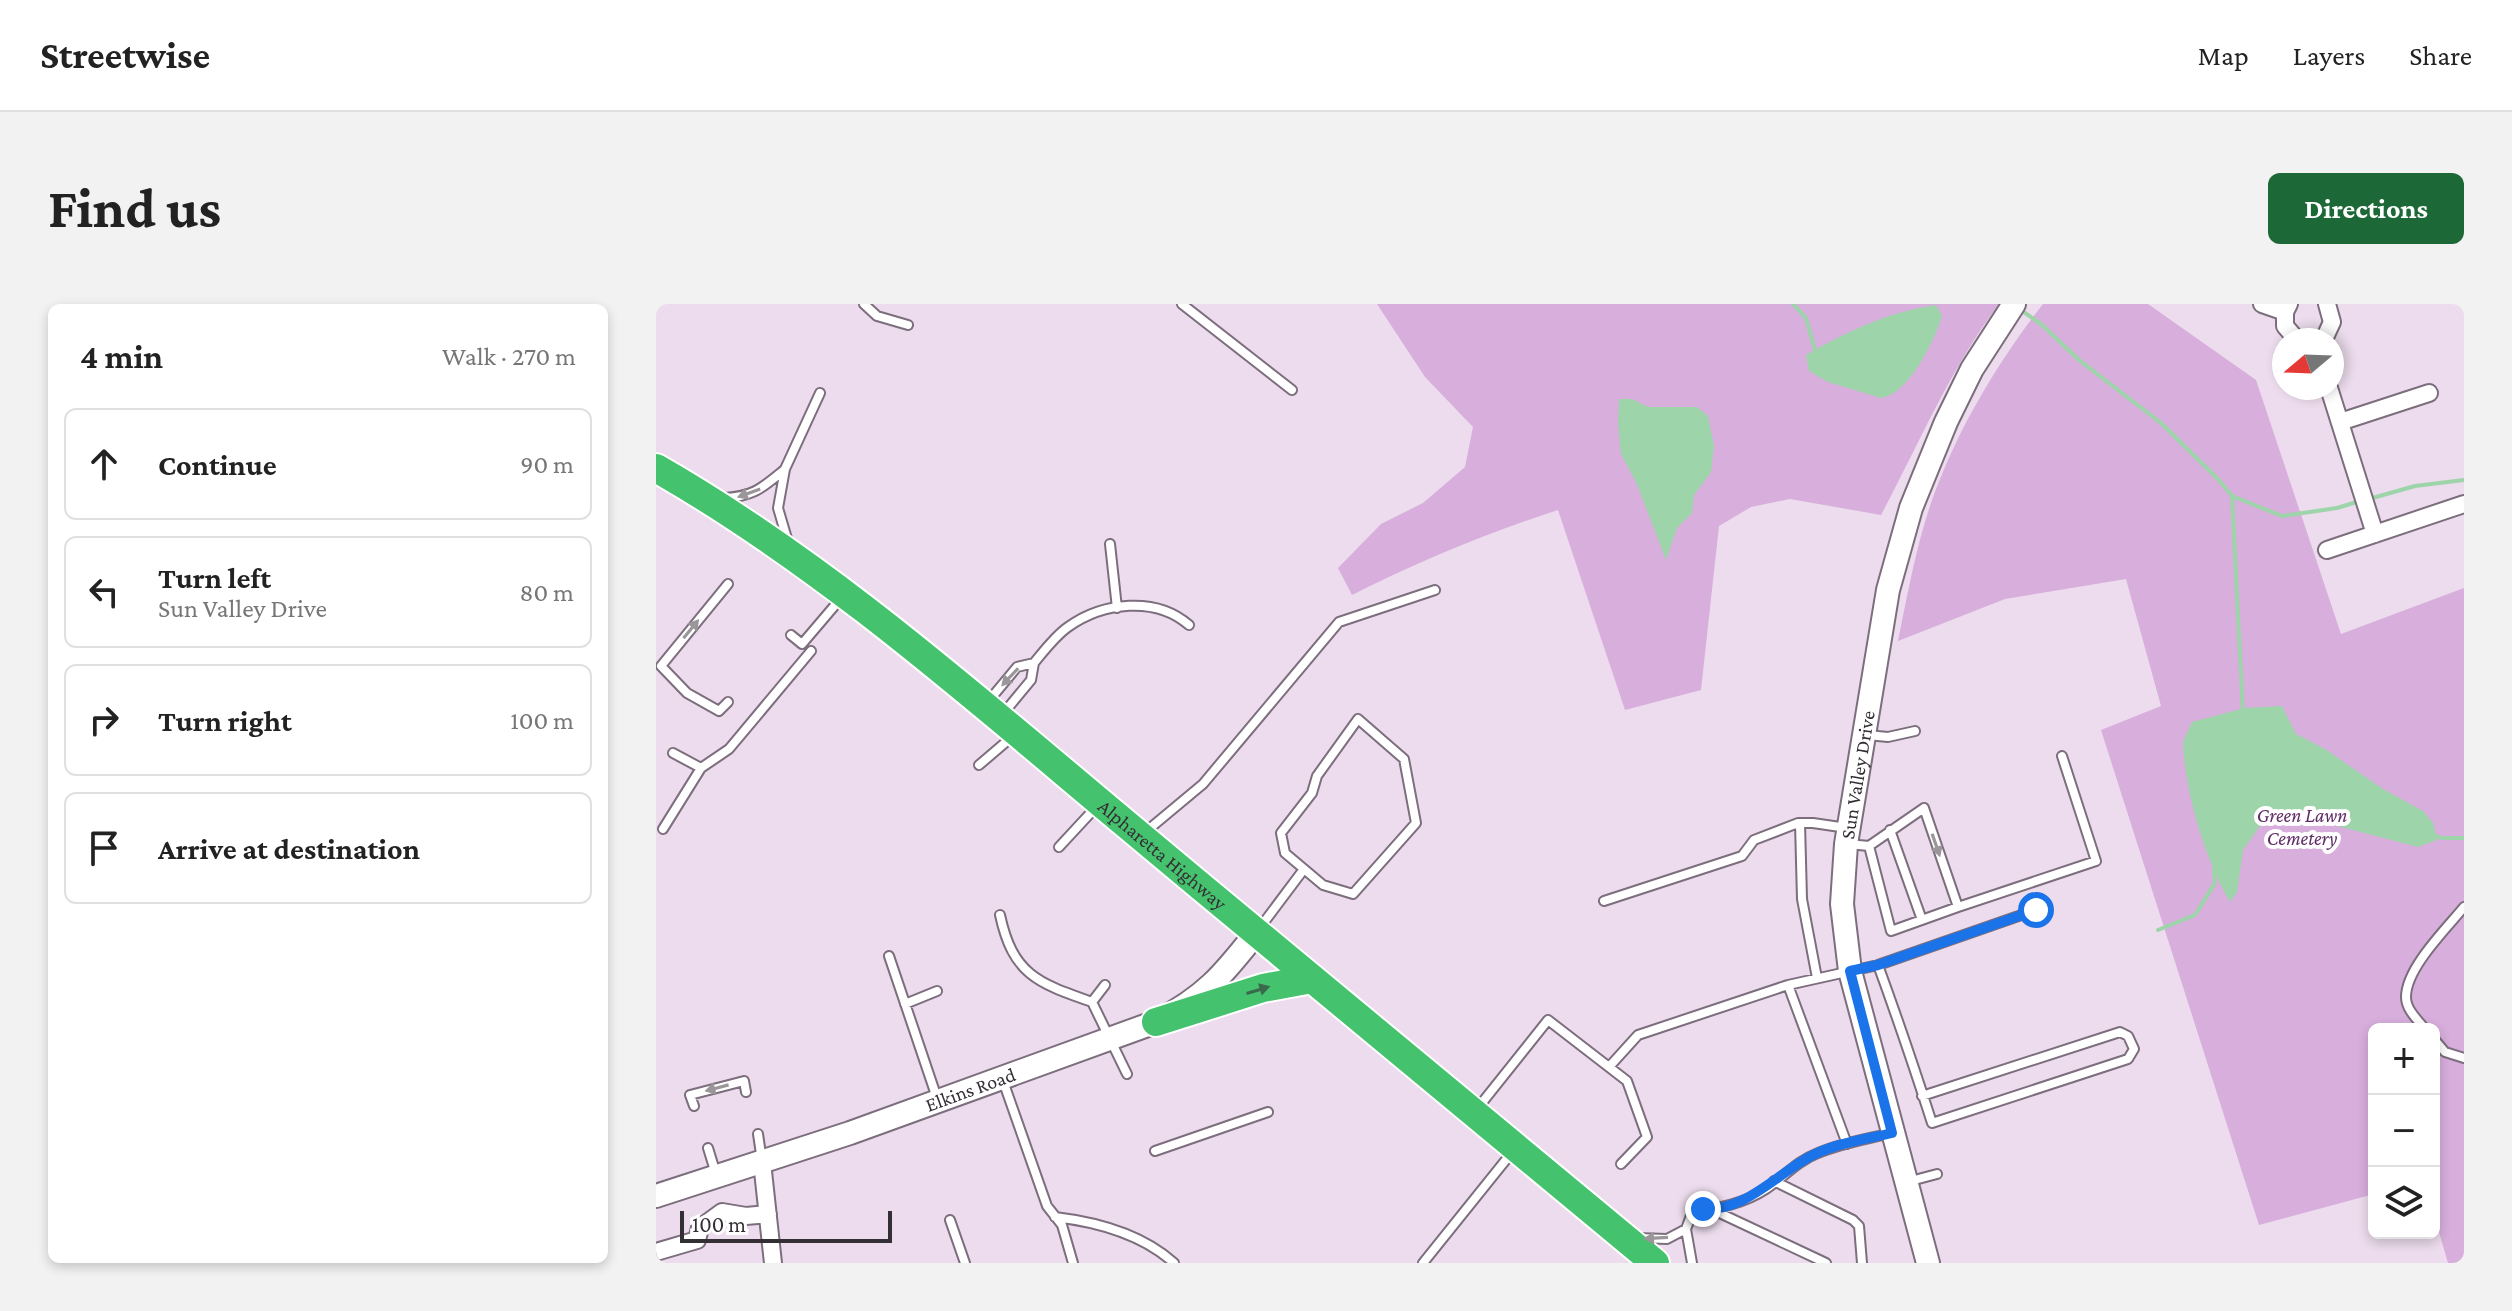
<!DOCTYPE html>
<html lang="en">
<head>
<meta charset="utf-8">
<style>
	body { margin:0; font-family:"Crimson Pro",serif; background:#f2f2f2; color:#222 }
	.controls { position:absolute; right:24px; bottom:24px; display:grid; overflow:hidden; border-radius:12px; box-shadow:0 4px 12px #0003 }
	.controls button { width:72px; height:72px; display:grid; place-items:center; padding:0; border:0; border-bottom:2px solid #e0e0e0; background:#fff; color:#222; font:40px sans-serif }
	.compass { position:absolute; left:1616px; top:24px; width:72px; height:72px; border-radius:50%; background:#fff; box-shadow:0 4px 12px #0003; rotate:251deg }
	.scale { position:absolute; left:24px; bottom:20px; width:212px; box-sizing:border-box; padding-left:8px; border:4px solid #342e35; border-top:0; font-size:22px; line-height:28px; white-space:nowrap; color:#342e35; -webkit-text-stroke:6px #fff; paint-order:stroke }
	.stop { position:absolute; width:24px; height:24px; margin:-18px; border:6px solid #1a73e8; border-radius:50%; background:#fff }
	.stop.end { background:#1a73e8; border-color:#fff; box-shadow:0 2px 8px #0008 }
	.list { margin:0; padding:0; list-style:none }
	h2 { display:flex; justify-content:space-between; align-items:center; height:104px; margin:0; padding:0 32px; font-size:34px }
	h2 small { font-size:26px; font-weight:400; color:#767676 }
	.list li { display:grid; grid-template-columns:52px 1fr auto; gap:24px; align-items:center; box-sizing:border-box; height:112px; margin:0 16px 16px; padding:0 16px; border:2px solid #e0e0e0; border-radius:12px }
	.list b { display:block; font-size:30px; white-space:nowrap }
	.list p { margin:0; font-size:26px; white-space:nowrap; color:#767676 }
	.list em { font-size:26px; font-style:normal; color:#767676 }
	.icon { flex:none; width:44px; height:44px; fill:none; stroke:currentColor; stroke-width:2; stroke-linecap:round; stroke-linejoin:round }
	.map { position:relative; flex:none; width:1808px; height:959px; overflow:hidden; border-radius:12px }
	header { display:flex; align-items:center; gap:48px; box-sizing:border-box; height:112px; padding:0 40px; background:#fff; border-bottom:2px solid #e0e0e0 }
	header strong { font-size:38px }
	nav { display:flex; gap:44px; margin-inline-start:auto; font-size:28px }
	.intro { display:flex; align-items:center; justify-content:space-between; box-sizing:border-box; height:192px; padding:0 48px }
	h1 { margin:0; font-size:56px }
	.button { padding:20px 36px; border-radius:12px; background:#1c6836; color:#fff; font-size:28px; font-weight:700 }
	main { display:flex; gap:48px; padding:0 48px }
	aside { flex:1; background:#fff; border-radius:12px; box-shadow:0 4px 12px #0003 }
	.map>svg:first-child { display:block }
	.green { fill:#d7aedc }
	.water { fill:#9dd4a9 }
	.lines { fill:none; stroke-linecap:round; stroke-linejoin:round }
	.stream { stroke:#9dd4a9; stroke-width:4 }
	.lane-casing { stroke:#7c6e7d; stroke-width:12 }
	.street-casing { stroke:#7c6e7d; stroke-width:20 }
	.secondary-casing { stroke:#7c6e7d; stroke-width:26 }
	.highway-casing { stroke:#fff; stroke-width:32 }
	.lane { stroke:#fff; stroke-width:8 }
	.street { stroke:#fff; stroke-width:16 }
	.secondary { stroke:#fff; stroke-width:22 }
	.highway { stroke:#45c26d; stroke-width:28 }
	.oneway { fill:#9a969a }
	.oneway2 { fill:#3b694b }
	.route { stroke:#1a73e8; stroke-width:10 }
	.labels { text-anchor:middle; stroke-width:8; stroke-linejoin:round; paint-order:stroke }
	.street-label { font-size:20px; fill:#342e35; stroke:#fff }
	.park-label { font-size:20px; font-style:italic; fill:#602c67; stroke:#fff }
</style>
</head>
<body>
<header>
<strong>Streetwise</strong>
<nav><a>Map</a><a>Layers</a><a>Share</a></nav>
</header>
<div class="intro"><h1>Find us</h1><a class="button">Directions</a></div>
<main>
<aside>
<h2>4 min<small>Walk · 270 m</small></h2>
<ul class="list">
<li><svg class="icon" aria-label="ahead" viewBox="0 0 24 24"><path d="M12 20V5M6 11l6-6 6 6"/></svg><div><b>Continue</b></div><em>90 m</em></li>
<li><svg class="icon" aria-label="left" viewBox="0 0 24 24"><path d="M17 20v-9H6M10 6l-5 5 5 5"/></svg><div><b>Turn left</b><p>Sun Valley Drive</p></div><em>80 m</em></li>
<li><svg class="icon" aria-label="right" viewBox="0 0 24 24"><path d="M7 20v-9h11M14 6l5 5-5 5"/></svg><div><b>Turn right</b></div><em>100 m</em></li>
<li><svg class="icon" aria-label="arrive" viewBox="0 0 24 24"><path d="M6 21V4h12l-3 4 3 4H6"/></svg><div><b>Arrive at destination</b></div></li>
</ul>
</aside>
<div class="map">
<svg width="1808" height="959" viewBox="0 0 1808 959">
	<rect width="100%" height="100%" fill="#ecdced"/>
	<path class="green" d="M721,0h622c-49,65 -80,140 -118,211l-91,-16 -39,8 -32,19 -18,164 -76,20 -67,-200c-71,23 -138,51 -206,85l-14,-27 43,-44 42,-21 42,-36 8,-40 -48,-50z
		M1387,0h105l108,76 85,254 123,-46v675h-16l-14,-48v-186h-60v165l-115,31 -158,-495 60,-24 -35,-127 -121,20 -107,42c9,-44 17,-89 31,-132 25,-74 66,-143 114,-205z"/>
	<path class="water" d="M1280,1l6,11c-7,24 -34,79 -61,82l-53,-16 -19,-11 -3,-16c42,-24 82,-43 130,-50z
		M963,95h13l16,8h49l11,9 6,30 -3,26 -17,23 -2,18 -15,15 -11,32 -30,-78 -15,-28 -3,-31z
		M1626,402l14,28 29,15 58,40 40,22 10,12 4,17 -19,7 -134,-35 -17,4 -24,34 -6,42 -7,10c-26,-46 -43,-104 -47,-156 0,-7 6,-17 9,-24l53,-14z"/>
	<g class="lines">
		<path class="stream" d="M1137,0l13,14 9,32
			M1362,4l23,16 38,36 82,63 57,56 14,17 50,20 55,-8 23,-7
			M1576,192l11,218
			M1713,195l46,-13 49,-6
			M1776,530l9,4h23
			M1502,626l37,-15 20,-32 -1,-14"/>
		<defs>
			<path id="lane" d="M208,0l13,12 31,9
				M526,0l110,86
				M67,194c30,-1 39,-10 61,-28
				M132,238l-10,-34 7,-39 35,-76
				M454,240l7,64
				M135,331l11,9 40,-47
				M378,359c10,-12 21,-27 34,-36 35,-25 88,-31 121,-2
				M72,398l-9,9 -32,-18 -26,-27 67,-82
				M331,399l30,-36 17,-4 -3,17 -29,35
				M702,415l46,40 12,64 -63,71 -30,-9 -38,-32 -4,-20 31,-40 5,-17z
				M1211,431l21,2 27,-6
				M17,449l28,15
				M323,461l34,-29
				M1144,519l2,76 15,79
				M7,525l38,-61 28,-19 82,-98
				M1234,526l32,90
				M487,530l60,-50 136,-162 96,-32
				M1192,540l21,2 55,-38 34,99 -67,24 -22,-85
				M403,543l38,-41
				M948,597l138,-45 12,-16 44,-17h15l34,5
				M1302,603l138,-46 -34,-105
				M344,611c13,60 38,68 92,87
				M603,625l45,-60
				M233,652l49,145
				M1222,661c19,52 37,105 54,158l196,-64 6,-10 -6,-13 -8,-4 -198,64
				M449,681l-13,17 35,72
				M1132,681l59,159
				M249,700l32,-13
				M1769,725c-7,-9 -19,-19 -19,-32 0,-29 40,-68 58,-90
				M1778,735l11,13 19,6
				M953,763l29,-32 150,-50 90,-20 158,-55
				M346,774l45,128 15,19 11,38
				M38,802l-4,-11 54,-14 2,11
				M821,805l71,-89 79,61 20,56 -26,27
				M102,830l4,27
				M52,844l8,26
				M499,847l113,-39
				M1118,877l79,39 6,6 3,37
				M1251,878l30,-8
				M1055,905l115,54
				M399,913c42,5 87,17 119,46
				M294,916l15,43
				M981,934l30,1 19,-10
				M767,959l90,-112
				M1036,959l-6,-34 8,-21c23,3 52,-6 72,-19 18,-12 31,-28 52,-36 23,-10 49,-14 73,-20"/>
			<path id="street" d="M1606,0l23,8
				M1633,0l-4,8v14l12,14
				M1664,36l6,-5 6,-13 -5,-18
				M1673,84l46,146
				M1684,118l89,-29
				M1671,246l137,-46
				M106,858l11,101
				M0,948l41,-12 3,-12 22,-16 24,4 22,-2"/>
			<g id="secondary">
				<path id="s1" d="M0,892l194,-63 306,-111c49,-25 67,-47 100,-89"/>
				<path id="s2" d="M1272,959l-78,-292 -8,-67 4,-60 42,-254 23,-82 35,-86 26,-53 42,-65"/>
			</g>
			<g id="highway">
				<path id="s3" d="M0,164c171,98 319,230 470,356 176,147 353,293 529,439"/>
				<path d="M500,718l107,-34 49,-9"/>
			</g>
		</defs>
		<use href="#lane" class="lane-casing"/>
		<use href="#street" class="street-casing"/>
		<use href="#secondary" class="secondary-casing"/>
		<use href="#highway" class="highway-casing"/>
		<use href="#lane" class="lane"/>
		<use href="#street" class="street"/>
		<use href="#secondary" class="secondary"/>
		<use href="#highway" class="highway"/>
	</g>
	<defs><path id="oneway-solid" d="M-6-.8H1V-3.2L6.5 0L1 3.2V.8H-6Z" transform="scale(2)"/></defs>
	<g class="oneway">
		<use href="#oneway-solid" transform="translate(93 189) rotate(160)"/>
		<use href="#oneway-solid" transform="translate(35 325) rotate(-51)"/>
		<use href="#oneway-solid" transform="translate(354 373) rotate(133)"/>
		<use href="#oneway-solid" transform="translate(1280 541) rotate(71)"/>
		<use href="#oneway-solid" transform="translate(61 784) rotate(165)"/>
		<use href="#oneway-solid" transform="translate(1000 934) rotate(177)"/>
	</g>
	<use class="oneway2" href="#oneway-solid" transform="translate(602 686) rotate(-17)"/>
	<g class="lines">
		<path class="route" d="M1047,905c44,2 74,-36 110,-54 24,-12 53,-16 79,-22l-42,-162 28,-6 158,-55"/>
	</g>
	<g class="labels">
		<g class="street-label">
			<text dy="7" stroke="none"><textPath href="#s2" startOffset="500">Sun Valley Drive</textPath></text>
			<text dy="7" stroke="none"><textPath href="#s3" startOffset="638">Alpharetta Highway</textPath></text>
			<text dy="7" stroke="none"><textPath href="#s1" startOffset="332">Elkins Road</textPath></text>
		</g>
		<g class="park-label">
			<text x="1646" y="518">Green Lawn<tspan x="1646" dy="23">Cemetery</tspan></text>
		</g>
	</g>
</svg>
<div class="controls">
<button>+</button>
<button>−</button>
<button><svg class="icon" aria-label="layers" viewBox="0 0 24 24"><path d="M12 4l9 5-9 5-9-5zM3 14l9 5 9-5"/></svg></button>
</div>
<svg class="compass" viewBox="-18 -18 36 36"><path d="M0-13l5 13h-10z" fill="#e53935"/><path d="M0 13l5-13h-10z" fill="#767676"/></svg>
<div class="scale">100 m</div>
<div class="stop" style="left:1380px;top:606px"></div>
<div class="stop end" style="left:1047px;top:905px"></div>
</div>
</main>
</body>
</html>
